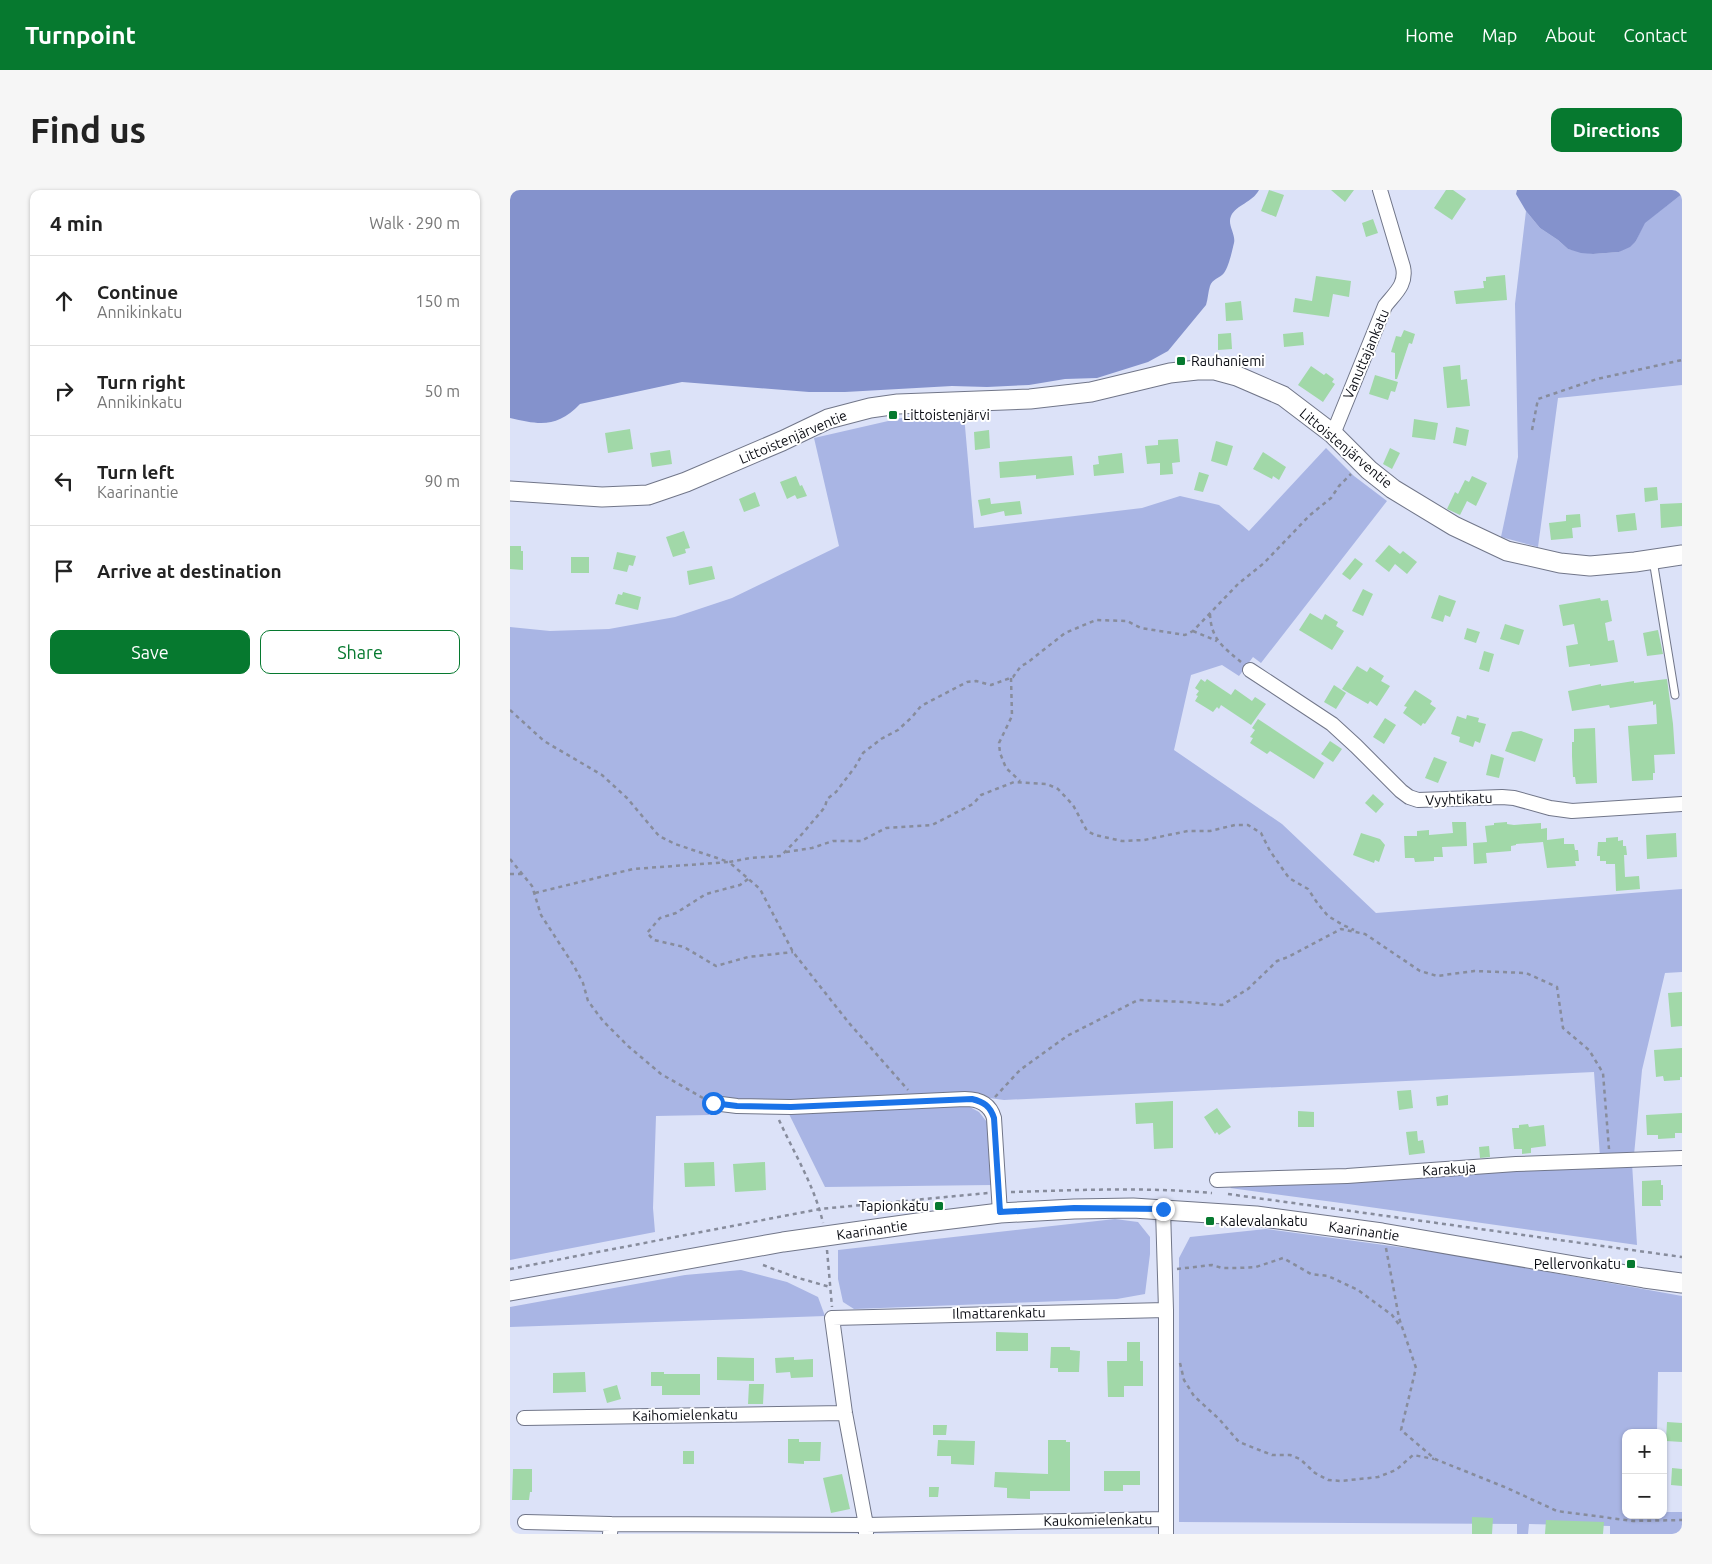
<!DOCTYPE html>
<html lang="en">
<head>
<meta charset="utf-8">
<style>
	body { margin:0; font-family:Ubuntu,sans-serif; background:#f6f6f6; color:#222 }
	.controls { position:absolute; right:15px; bottom:15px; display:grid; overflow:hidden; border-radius:10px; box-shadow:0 1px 4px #0004 }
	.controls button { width:45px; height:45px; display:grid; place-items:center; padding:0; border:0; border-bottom:1px solid #e0e0e0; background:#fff; color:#222; font:25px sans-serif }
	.stop { position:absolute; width:15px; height:15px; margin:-11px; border:4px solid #1a73e8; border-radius:50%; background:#fff }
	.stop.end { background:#1a73e8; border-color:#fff; box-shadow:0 1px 5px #0008 }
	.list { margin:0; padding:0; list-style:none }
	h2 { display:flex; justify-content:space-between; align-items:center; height:65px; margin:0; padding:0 20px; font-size:21px }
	h2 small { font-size:16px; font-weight:400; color:#767676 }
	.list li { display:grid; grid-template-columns:32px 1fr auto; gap:15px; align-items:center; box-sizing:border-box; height:90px; padding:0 20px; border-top:1px solid #e0e0e0 }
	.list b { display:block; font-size:19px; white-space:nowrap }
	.list p { margin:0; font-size:16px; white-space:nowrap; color:#767676 }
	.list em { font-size:16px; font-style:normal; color:#767676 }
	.actions { display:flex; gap:10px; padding:15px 20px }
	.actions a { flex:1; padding:11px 0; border:1px solid #06792f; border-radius:10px; text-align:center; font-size:18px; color:#06792f }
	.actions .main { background:#06792f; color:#fff }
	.icon { flex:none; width:28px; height:28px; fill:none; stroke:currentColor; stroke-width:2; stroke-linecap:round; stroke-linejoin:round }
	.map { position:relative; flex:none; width:1172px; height:1344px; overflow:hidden; border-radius:10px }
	header { display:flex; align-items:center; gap:30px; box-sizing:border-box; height:70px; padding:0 25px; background:#06792f; color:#fff }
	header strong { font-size:24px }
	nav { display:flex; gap:28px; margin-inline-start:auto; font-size:18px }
	.intro { display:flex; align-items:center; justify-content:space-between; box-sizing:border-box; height:120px; padding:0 30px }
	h1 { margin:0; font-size:35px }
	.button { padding:12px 22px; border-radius:10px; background:#06792f; color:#fff; font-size:18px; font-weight:700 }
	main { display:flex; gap:30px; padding:0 30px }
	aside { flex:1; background:#fff; border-radius:10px; box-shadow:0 1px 4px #0004 }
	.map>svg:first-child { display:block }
	.green { fill:#a9b5e4 }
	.water { fill:#8492cc }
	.building { fill:#a1d8a8 }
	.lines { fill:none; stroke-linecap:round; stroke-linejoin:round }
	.lane-casing { stroke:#717689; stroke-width:9 }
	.street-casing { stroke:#717689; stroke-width:16 }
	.secondary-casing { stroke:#717689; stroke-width:21 }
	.path { stroke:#878c9c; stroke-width:2.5; stroke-dasharray:4 4; stroke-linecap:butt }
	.lane { stroke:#fff; stroke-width:7 }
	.street { stroke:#fff; stroke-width:14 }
	.secondary { stroke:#fff; stroke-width:19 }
	.route { stroke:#1a73e8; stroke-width:6 }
	.poi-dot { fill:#06792f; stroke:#fff; stroke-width:2 }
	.labels { text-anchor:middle; stroke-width:4; stroke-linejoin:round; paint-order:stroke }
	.street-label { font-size:14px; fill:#0a0c13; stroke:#fff }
	.poi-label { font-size:14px; fill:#0a0c13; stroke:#fff; text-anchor:start }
</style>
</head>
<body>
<header>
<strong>Turnpoint</strong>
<nav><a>Home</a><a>Map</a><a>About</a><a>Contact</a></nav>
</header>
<div class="intro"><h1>Find us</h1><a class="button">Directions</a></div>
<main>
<aside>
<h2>4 min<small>Walk · 290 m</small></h2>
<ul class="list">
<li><svg class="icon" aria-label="ahead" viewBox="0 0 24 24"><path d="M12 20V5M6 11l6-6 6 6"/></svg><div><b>Continue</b><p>Annikinkatu</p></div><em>150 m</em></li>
<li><svg class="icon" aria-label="right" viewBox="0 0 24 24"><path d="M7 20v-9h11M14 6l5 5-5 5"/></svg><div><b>Turn right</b><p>Annikinkatu</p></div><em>50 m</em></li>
<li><svg class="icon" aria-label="left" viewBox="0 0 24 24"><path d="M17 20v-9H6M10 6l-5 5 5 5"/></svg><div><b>Turn left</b><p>Kaarinantie</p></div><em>90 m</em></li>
<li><svg class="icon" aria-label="arrive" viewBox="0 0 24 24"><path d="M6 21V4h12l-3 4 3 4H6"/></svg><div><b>Arrive at destination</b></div></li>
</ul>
<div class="actions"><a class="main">Save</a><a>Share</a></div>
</aside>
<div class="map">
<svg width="1172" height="1344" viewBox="0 0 1172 1344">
	<rect width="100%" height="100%" fill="#dce2f8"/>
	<path class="green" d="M1172,4v191l-124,13 -20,149 -37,-10 17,-80 -3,-153 11,-93 14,17 18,12 10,9 25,5 26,-2 17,-11 8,-18z
		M427,225h27l10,113 168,-20 38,-12 39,9 30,26 77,-83 28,28 33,25 -126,162 -8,-6 -14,19 -17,-11 -31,10 -17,75 108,74 94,89 306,-24v83l-17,1 -23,97 -8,85 -34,2 -6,-85 -590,28 -38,-5 -180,6 -75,-2 -2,16 -53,1 -3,92 2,24 -145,28v-633l40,4 59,-2 66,-12 57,-19 107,-52 -25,-108 96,-22z
		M458,916l11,6 8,10 5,63 -167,2 -37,-75z
		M1122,973l5,82 -296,-42 -111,-15 6,-5z
		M605,1029l23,3 12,15v17l-5,40 -28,5 -263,10 -11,-7 -5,-23v-29z
		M756,1039l177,24 239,43v76h-24l-1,61h-31v82h37v-3h19v22h-72v-8l-81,-2 -1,10h-11v-10l-338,-2v-264l11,-21z
		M231,1080l46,12 31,15 7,19 -315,11v-20l175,-32z"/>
	<path class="water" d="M0,0h749c-7,13 -22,14 -28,26 -4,9 5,18 3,27 -2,8 -5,23 -10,30 -4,5 -12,6 -14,13 -2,6 -2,13 -4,19l-38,46 -20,11 -51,16 -32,1 -36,6 -42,2 -35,-1 -107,6h-36l-127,-10 -102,22c-23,24 -40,21 -70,14z
		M1007,0h165v4l-37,29 -9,18 -6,6 -11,5 -26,2 -12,-1 -13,-4 -10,-9 -18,-12 -14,-17 -10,-17z"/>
	<path class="building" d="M759,0l15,5 -8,22 -15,-6z
		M821,0h23l-9,12z
		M936,0h7l13,9 -14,21 -18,-12z
		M863,29l5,14 -12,4 -4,-14z
		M995,85l2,25 -51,4 -2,-13 30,-3 -1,-7h3v-4z
		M806,86l35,5 -2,16 -16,-3 -4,23 -36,-5 2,-14 17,3z
		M731,111l2,19 -17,1 -1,-18z
		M894,140l11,4 -3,10 -3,-1 -12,36h-2v-26l-4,-1 5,-16 5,1z
		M793,142l1,13 -20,2 -1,-13z
		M721,143l1,16 -14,1v-16z
		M950,175l1,15 6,-1 3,27 -23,2 -4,-41z
		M801,176l13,9 2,-2 8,6 -2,3 3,2 -12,18 -25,-17z
		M865,185l23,7 -3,10 -4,-1 -3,9 -19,-6z
		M904,229l24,4 -3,17 -23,-3z
		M946,237l13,3 -3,16 -13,-3z
		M120,239l3,20 -25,4 -3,-20z
		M479,240l1,18 -15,2 -1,-18z
		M668,249l2,23 -8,1 1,11 -13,1v-12l-13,1 -2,-18 13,-1v-5z
		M706,251l17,5 -6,20 -16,-5z
		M880,258l10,5 -8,16 -9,-5z
		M160,260l2,14 -20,3 -2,-14z
		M753,262l23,15 -7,13 -6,-4 -1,3 -19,-10z
		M612,263l2,20 -30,3 -1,-11 6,-1 -1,-8z
		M562,266l2,19 -38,4v-4l-36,3 -1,-16z
		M689,282l10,3 -6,17 -9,-2z
		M286,286l4,10 2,-1 5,11 -10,3 -2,-4 -8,4 -7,-17z
		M962,286l15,7 -11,23 -9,-5 -7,14 -13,-6 8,-17 3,2 7,-14 4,2z
		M1147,297l1,13 -13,2 -1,-14z
		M245,302l5,14 -16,6 -5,-13z
		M480,308l1,6 29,-3 2,13 -17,2 -1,-5 -23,5 -3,-16z
		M1172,313v23l-21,2 -1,-24z
		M1125,323l2,17 -19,2 -2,-17z
		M1070,324l1,13 -9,1 1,10 -22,2 -2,-17 17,-2v-6z
		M174,341l6,17 -5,1 1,4 -13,4 -7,-20z
		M879,355l11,9 3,-3 14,11 -10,12 -12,-10 -6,8 -14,-11z
		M0,356h11v5h2v19l-13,-1z
		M107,362l19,4 -3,10 -4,-1 -2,7 -14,-3z
		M61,367h18v16h-18z
		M845,368l8,6 -13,16 -8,-6z
		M202,376l3,13 -26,6 -2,-14z
		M853,399l10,5 -10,22 -11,-5z
		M113,402l18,5 -3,13 -23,-6 3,-10 4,1z
		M929,405l17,6 -6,16 -5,-2 -2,7 -12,-4z
		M1090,408l1,3 7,-1 4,21 -7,2 3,18 6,-1 4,22 -28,4v-2l-21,3 -3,-21 12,-2 -4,-20 -11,2 -4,-21z
		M800,423l12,7 3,-6 13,8 -2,4 8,5 -12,19 -33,-20z
		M995,434l19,6 -5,15 -19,-6z
		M957,438l13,4 -4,11 -12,-4z
		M1148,440l5,24 -16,2 -4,-23z
		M974,461l10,3 -5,18 -10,-3z
		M847,476l10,6 3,-5 14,9 -3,5 9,5 -13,20 -7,-5 -2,3 -26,-15z
		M691,489l4,3 2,-3 24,16 4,-6 17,12 3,-4 11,7 -15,21 -30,-20 -2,4 -2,-2 -4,5 -18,-11 3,-5 -2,-1 3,-4 -4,-3z
		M1157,489l6,45 2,30 -21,1 1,18h-2v7l-21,1 -4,-55 29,-2 -1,-20 -3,1v-4l-43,7 -1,-3 -37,6 -4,-20 33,-7v2l7,-1 26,-4v2z
		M824,495l12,8 -10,16 -12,-7z
		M905,500l17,11 -2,3 6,4 -11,16 -2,-1 -2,3 -18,-13 4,-6 -3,-1z
		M957,525l12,3 -1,4 8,2 -6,19 -5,-2 -2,6 -14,-5 1,-5 -9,-3 6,-18 9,3z
		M875,528l11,7 -12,19 -11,-7z
		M748,529l66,44 -10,16 -44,-28 -3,3 -17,-11 3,-5 -3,-1 5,-7 -3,-2z
		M1085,538l2,55 -21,1 -1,-7h-2l-1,-21v-14h2v-13z
		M1011,541l22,8 -8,23 -30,-11 7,-19z
		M820,551l12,8 -9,13 -12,-8z
		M981,564l13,4 -5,20 -13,-3z
		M924,567l13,5 -9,21 -13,-5z
		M863,604l11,10 -8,9 -11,-10z
		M942,632h14l1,24 -25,1 1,10h-9v4l-19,1 -1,-4h-9l-1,-22h13v-5l12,-1v5l24,-2z
		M997,632v2l7,1 27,-2v6l6,-1v12l17,-2v6h10l1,6h3l1,11h-4l1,5 -29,2 -4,-26 -27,2v1l-5,1v5l-25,2 1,10 -13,1 -1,-21 14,-1 -2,-16 9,-1v-2z
		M851,643l19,6 5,6 -6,17 -4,-2 -1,3 -21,-8z
		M1166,643l1,24 -30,2 -1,-24z
		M1108,647v4l5,-1v6h3l1,9h-3l1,22 14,-1 1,13 -24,2 -1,-27h-9v-3h-6v-5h-3l1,-14h8v-4z
		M1172,802v34l-11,1 -3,-34z
		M1172,858v29h-2v3l-16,1 -1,-5 -7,1 -2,-27z
		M901,900l2,18 -14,2 -2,-19z
		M938,905v10l-11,1 -1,-9z
		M663,911v47l-19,1 -1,-26 -17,1 -1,-21z
		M707,918l14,19 -12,8 -2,-3 -2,2 -11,-17z
		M788,921l16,1v15h-16z
		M1172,923v20h-7v5l-17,1v-4h-11l-1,-20z
		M1018,934l1,3 15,-2 2,21 -15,2v5l-9,1v-5h-8l-2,-21h7v-3z
		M907,941l1,10 5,-1 2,13 -16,2 -3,-23z
		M979,956l1,11 -10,1 -1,-11z
		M204,972l1,24 -30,1 -1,-24z
		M255,972l1,28 -31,2 -2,-28z
		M1151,990v5h2v15h-3l1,6h-19v-25z
		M486,1142l32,1v18h-32z
		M617,1152h13v19h3v25h-19v11h-16l-1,-36h20z
		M541,1157h19v3l10,1 -1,21h-21v-4h-8z
		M207,1167l37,1v23l-37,-1z
		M284,1167v3l19,-1v18l-22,1 -1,-6 -14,1 -1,-15z
		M75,1182l1,20 -33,1v-20z
		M141,1182h13v2h36v21h-38v-9h-11z
		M239,1194h15l-1,20h-15z
		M107,1195l4,14 -14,4 -4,-14z
		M1157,1232l15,1v19l-16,-1z
		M423,1235h14l-1,10h-13z
		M278,1249h11v3h22l-1,19h-16v3l-16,-1z
		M428,1250l37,1 -1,24 -23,-1v-8h-14z
		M538,1250h18v2h4v49h-40v8l-23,-1v-10l-13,-1 1,-15 53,2z
		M173,1261h11v13h-11z
		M1162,1278l10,1v17l-11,-1z
		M3,1279h19v23h-2l-1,8h-17z
		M594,1281h36v14h-17v6h-19z
		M332,1284l8,35 -19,4 -8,-35z
		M419,1297h10l-1,10h-9z
		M962,1327l21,1 -1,16h-20z
		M1036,1330l58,2 -1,12h-58z"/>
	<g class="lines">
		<defs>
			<path id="lane" d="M1143,370l22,135"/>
			<path id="street" d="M823,244l52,-128c9,-12 22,-21 18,-39l-23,-77
				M740,480l82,54 24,22 45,45 8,6 9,3 84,-3 12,1 36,10 22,3 110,-7
				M203,913l24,3 54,1 174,-8c14,0 25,5 29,19l6,95
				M707,990l130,-4 169,-12 166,-6
				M653,1019l3,101v224
				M14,1228l321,-5
				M15,1332l86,2 -1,10
				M101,1334l255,1 300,-6
				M356,1343v-8l-21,-112 -13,-95 334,-8"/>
			<path id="secondary" d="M0,301l92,6 46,-2 38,-13 96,-41 46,-22 42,-11 28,-4 132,-5 61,-7 79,-19 27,-3h18l22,6 46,20 50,38 36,36 24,19 61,37 53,25 53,12 30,3 45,-4 47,-7
				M0,1101l273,-49 135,-19 82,-10 74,-4 59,-1 123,8 126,17 262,45 38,5"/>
		</defs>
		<use href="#lane" class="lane-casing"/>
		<use href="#street" class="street-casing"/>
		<use href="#secondary" class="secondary-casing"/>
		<path class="path" d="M1022,240l6,-31 59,-20 85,-19
			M700,424c1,25 13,33 31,48
			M683,441l24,10
			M501,488l1,38 -13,27 1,10 6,15 14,13
			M0,520l34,31 58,34 25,23 32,38 16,8 54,18 21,-4 31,-2 22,-23 22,-26 2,-8 9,-7 19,-25 8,-14 18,-14 17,-9 14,-13 9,-11 46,-24 9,-1 15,4 22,-8 8,-11 6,-3 38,-30 31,-13 31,1 14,7 44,7 8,-4 45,-47 26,-21 46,-48 21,-17 8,-12 12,-12
			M276,662l26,-4 21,-7h28l25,-13 46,-3 41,-21 8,-9 33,-13 33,2 11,5 15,16 14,26 8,4 27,6 22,-1 44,-9h22l25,-6h13l13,8 9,18 19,27 19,11 10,15 10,12 15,9 11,5
			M0,669l22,27 9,29 33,51 9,17 5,18 15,20 25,25 33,28 42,24
			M0,684h13
			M238,689l-8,6 -34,9 -30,19 -16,5 -13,15 7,7 30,7 32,19 32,-9 45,-5
			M25,703l98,-24 96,-7 31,27 33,63 56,71 59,67
			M485,907l25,-27 47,-34 71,-36 48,2 36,3 26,-16 29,-28 11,-4 53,-28 24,5 55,37 17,5 37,-5 52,2 31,14 6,41 26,22 14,23 6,76
			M269,930c15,33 36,67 44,103
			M501,1002c67,-2 134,-5 201,1
			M718,1004l454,63
			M876,1058l13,70 17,50 -15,62 34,29 72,29 50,23 76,10 49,-1
			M317,1060l5,57
			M253,1075l32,12 35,10
			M0,1079l310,-60 168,-16
			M667,1079l35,-4 10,3h16l18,-1 27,-9 28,16 17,2 30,14 34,25 8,11
			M670,1173l4,17 10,16 25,23 20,23 33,13h18l10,4 15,14 13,7 13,1 37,-4 18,-7 17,-15 21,4"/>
		<use href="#lane" class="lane"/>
		<use href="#street" class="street"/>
		<use href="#secondary" class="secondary"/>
	</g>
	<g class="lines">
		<path class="route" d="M203,913l24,3 54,1 181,-8c12,3 18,7 22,19l6,94 74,-4 89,1"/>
	</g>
	<g class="poi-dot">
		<rect x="666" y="166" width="10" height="10" rx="2.5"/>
		<rect x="378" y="220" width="10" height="10" rx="2.5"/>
		<rect x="424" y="1011" width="10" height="10" rx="2.5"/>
		<rect x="695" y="1026" width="10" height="10" rx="2.5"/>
		<rect x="1116" y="1069" width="10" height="10" rx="2.5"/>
	</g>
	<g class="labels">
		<g class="street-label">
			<text transform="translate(856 164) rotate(-67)" y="5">Vanuttajankatu</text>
			<text transform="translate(283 247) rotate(-23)" y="5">Littoistenjärventie</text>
			<text transform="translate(836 258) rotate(40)" y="5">Littoistenjärventie</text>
			<text transform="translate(949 609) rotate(-2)" y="5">Vyyhtikatu</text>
			<text transform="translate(939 979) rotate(-4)" y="5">Karakuja</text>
			<text transform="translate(362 1040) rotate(-8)" y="5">Kaarinantie</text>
			<text transform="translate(854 1041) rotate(8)" y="5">Kaarinantie</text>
			<text transform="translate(489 1123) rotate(-1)" y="5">Ilmattarenkatu</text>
			<text transform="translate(175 1225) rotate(-1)" y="5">Kaihomielenkatu</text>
			<text transform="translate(588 1330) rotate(-1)" y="5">Kaukomielenkatu</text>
		</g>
		<g class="poi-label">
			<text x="681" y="176">Rauhaniemi</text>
			<text x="393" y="230">Littoistenjärvi</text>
			<text x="419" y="1021" text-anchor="end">Tapionkatu</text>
			<text x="710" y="1036">Kalevalankatu</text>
			<text x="1111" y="1079" text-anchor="end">Pellervonkatu</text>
		</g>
	</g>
</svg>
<div class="controls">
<button>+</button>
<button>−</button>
</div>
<div class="stop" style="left:203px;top:913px"></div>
<div class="stop end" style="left:653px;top:1019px"></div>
</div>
</main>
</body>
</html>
